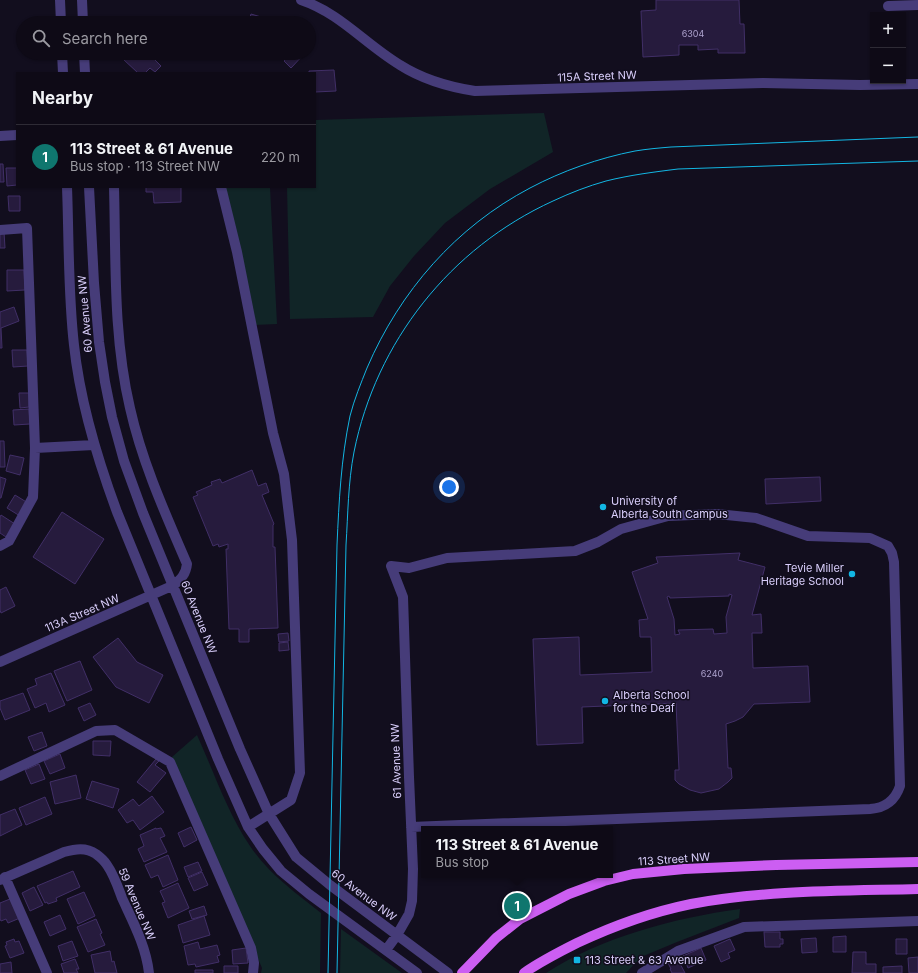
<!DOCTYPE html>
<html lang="en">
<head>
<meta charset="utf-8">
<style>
	body { margin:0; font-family:Inter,sans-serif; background:#1c1823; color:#f1f3f6 }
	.controls { position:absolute; right:12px; top:12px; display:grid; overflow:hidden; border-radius:0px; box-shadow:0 1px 3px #0004 }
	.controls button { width:36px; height:36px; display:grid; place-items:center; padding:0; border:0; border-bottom:1px solid #2e2b35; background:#0e0a16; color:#f1f3f6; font:20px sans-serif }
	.you { position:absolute; left:449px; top:487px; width:14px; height:14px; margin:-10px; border:3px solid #fff; border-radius:50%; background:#1a73e8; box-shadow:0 0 0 6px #1a73e833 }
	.badge { display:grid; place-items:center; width:26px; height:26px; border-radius:50%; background:#0f766e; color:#fff; font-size:13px; font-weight:700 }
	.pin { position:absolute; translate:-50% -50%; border:2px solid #fff; box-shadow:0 1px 4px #0006 }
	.popup { position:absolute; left:421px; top:826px; width:192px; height:52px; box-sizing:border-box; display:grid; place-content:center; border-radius:0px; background:#0e0a16; filter:drop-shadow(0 1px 3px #0005); font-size:13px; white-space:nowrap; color:#9b9aa1 }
	.popup b { font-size:15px; color:#f1f3f6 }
	.popup::after { content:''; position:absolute; left:50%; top:100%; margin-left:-8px; border:8px solid transparent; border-top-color:#0e0a16 }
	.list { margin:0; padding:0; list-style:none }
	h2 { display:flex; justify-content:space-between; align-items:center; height:52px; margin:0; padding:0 16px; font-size:17px }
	h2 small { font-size:13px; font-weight:400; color:#9b9aa1 }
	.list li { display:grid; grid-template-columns:26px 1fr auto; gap:12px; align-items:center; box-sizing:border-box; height:64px; padding:0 16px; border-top:1px solid #2e2b35 }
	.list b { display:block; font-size:15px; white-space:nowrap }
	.list p { margin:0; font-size:13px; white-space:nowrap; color:#9b9aa1 }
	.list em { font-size:13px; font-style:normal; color:#9b9aa1 }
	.icon { flex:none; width:22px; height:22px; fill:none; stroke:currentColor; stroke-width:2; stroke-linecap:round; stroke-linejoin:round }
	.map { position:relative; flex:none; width:918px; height:973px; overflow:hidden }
	.search { position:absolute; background:#0e0a16; box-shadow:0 1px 3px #0004; left:16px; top:16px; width:300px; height:44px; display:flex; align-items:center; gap:10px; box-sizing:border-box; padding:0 14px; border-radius:22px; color:#9b9aa1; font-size:15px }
	.panel { position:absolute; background:#0e0a16; box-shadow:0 1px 3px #0004; left:16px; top:72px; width:300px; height:116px; border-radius:0px }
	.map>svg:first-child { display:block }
	.green { fill:#112527 }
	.building { fill:#261b3d; stroke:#412f67; fill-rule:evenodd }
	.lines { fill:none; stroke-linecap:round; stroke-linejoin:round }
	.minor { stroke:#463c79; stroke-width:10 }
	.major { stroke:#cc5ef2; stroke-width:10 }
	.tram { stroke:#12b6e3; stroke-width:1 }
	.poi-dot { fill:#12b6e3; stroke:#120e1e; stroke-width:1.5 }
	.labels { text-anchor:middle; stroke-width:3; stroke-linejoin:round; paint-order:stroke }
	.number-label { font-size:9px; fill:#aca1cc }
	.street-label { font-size:11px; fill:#d9cefb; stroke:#120e1e }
	.poi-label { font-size:11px; fill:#d9cefb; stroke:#120e1e; text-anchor:start }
</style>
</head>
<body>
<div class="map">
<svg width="918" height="973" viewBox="0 0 918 973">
	<rect width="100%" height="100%" fill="#120e1e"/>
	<path class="green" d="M544,113l9,39 -63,37 -45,34 -31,33 -24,30 -17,31 -83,2 -3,-132h28v-67z
		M223,187h47l7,137 -23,1z
		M197,735c17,37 30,77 53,111 18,27 46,47 71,67l-1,60h-59l1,-5 -90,-211z
		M740,909l-1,9 -62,24 -36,15 -15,16h-80c56,-36 128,-55 194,-64z
		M341,929l61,44h-62z"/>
	<path class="building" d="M656,0h83l1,24h4l1,29h-27v-4l-20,1v-5h-19v10l-36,2 -2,-46 15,-1z
		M251,14l20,6 -1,3h-22z
		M129,53h19l13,13 -6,6 -5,-4 -5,5h-7l-15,-14z
		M287,53h18l-14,15 -7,-7 5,-5 -2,-2z
		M334,70l2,21 -21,1v-19h-6v-2z
		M0,164h3l1,18h-4z
		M6,168h11v17l-10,1z
		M146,187h35v15l-27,1 -1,-11h-7z
		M8,196h12v15h-11z
		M0,232h4l1,16h-5z
		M7,270h17l1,20 -18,1z
		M14,307l5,14 -18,7 1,20h-2v-36z
		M12,350h15l1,16 -15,1z
		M19,393h10v14l-9,1z
		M29,409l1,15 -16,1 -1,-15z
		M0,441h4l1,26h-5z
		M10,455l14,3 -4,17 -14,-4z
		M252,470l6,16 8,-3 3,9 -7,3 12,29 -1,1v22h2l3,81 -29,1v13h-10v-13h-10l-3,-80h2v-5l-9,3 -1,-3 -5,2 -20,-49 5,-2 -2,-3 16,-7 -1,-3 9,-3 2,4z
		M0,477l6,2 -5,19h-1z
		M820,477l1,24 -55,3 -1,-25z
		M15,495l13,8 -8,13 -13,-8z
		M62,512l42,27 -29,45 -42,-27z
		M1,515l14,9 -9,13 -6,-4v-16z
		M740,553l-2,7 27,7 -13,48 9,-1 1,19h-10l1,35 55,-2 2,36 -56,2 -11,13 -8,4 -9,3 2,44h3l1,10 -4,4 -9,7 -18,4 -11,-3 -11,-6 -4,-4v-10h4l-3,-67 -94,4 1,36 -46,2 -4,-106 46,-2 1,38 72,-3 -1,-35h-11l-1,-17 9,-1 -16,-47 26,-9 -2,-6zM729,594l3,1 -6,22 1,16 -13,1 -1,-5 -35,1 2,4 -5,1 -1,-16 -7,-22 2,-1 1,2 59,-2z
		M6,587l9,19 -14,7 -1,-3v-20z
		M288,633l1,8 -10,1 -1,-8z
		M118,638l19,24 26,13 -14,28 -33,-16 -23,-30z
		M288,642l1,8 -10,1v-8z
		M80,661l12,29 -25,11 -13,-30z
		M51,673l14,32 -16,7 -3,-9 -11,5 -8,-19 10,-4 -2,-6z
		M23,693l7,17 -25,10 -5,-12v-7z
		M90,703l6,12 -12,6 -6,-13z
		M42,732l5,14 -13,5 -6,-14z
		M93,741h18l-1,15 -17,-1z
		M60,754l5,14 -15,6 -6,-13z
		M156,759l3,2 -4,4 11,8 -16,19 -13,-10z
		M39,764l6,15 -14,5 -6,-14z
		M76,775l5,23 -26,6 -5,-22z
		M92,781l27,8 -6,19 -27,-9z
		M152,796l12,16 -24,18 -7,-10 -6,3 -9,-13 15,-11 6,7z
		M45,797l7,17 -26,11 -7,-17z
		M15,809l7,16 -22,11v-21z
		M191,827l6,13 -13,7 -6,-14z
		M156,828v1l5,-1 4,8 -5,2 7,14 -23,10 -6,-13 6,-3 -4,-11z
		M168,855l10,25 -15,7 -5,-12 -7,3 -6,-13z
		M198,862l4,9 -14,6 -4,-10z
		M73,871l7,16 -24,11 1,3 -9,3 -1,-2 -2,1 -8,-17z
		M202,872l6,13 -14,6 -6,-13z
		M178,883l11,25 -21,10 -6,-15 3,-1 -5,-11z
		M34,887l9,18 -13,6 -8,-18z
		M84,892l11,24 -17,8 -11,-25z
		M10,899l10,19 -12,5 -2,-4 -5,2 -1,-2v-16z
		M204,906l3,9 -15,4 -3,-8z
		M60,915l6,14 -16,7 -6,-14z
		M204,916l6,19 -27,8 -5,-18z
		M96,919l6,14 -2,1 5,11 -17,7 -11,-25z
		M764,932h16v7h3v5h-3v3h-15z
		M846,936v16h-13v-15z
		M816,938l1,14 -15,1 -1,-14z
		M14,939l1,3 4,-1 5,12 -14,5 -5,-12 2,-1 -1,-3z
		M730,939l5,11 -7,3 2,5 -9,4 -7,-16z
		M896,939h11v15h-11z
		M72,941l6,15 -15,5 -5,-15z
		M198,942l2,7 17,-4 3,10 -3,1 2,6 -23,5 -1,-3 -7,1 -4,-19z
		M246,948l2,15 -15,1 -1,-14z
		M701,948l5,12 -18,8 -5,-12z
		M110,951l2,11 2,-1 3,12h-22l-4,-18z
		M853,952h13v12h10v9h-24z
		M918,957v16h-9l-1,-15z
		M677,958l8,15h-13l-2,-4h1l-3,-6z
		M75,959l4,10h-3l2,4h-14l-3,-9z
		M11,962l1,11h-12v-9z
		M224,966h14v7h-14z
		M902,966v7h-19v-6z
		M195,970h18v3h-18z"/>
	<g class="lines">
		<path class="minor" d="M60,0l1,23
			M82,0l1,23
			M301,0c39,13 64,44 99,65 22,14 49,22 75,26l288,-8 97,2 58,-1
			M888,6l30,-1
			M62,53l1,20
			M84,53l1,20
			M0,136l17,-1
			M67,187c2,52 1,106 7,158 6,57 23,113 43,167l101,247 30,68 15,22 18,22 28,23 108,79
			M89,187l5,96 5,59 6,40 7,35 12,44 19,52 97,236 29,65 27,43 34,28 118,88
			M221,187l16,65 36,181 11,41 8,66 8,233 -9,27 -43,27
			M0,230l27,-2 8,220 -2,49 -24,44 -9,5
			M35,448l59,-3
			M0,662l174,-77c7,-6 12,-11 13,-21 -22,-51 -45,-102 -57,-156 -17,-72 -14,-148 -16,-221
			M0,776l96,-45 19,-1 55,32 81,186 3,15 -1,10
			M5,877l42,96
			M0,880l64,-28c11,-3 22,-5 32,2 4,3 8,6 11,11 7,10 11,22 15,33 11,24 24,48 27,75
			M386,950l11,-15 12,-21 3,-13 1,-32 -4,-92 -6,-180 -12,-31 18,2 38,-10 128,-7 23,-9 23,-13 47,-13 49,-2 39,4 52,18 62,2 18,8 4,7 2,9 6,224c-5,15 -15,22 -30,23l-459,18
			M642,973l36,-22 66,-24 174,-6"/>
		<path class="major" d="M462,973l34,-35 24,-19 49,-25 35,-13 29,-7 51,-5 92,-4 142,-3
			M524,973c17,-12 35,-21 53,-30 36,-17 75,-31 114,-39 74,-14 153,-13 227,-15"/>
		<path class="tram" d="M328,973l9,-428c2,-44 4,-86 13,-129 4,-16 11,-33 17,-48 33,-77 89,-141 163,-180 32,-17 69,-30 105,-37 12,-2 24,-3 36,-4l247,-10
			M337,973l9,-428c2,-31 2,-62 8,-93 22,-110 96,-204 199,-251 17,-8 35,-15 53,-20 24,-6 48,-9 72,-12l240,-8"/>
	</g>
	<g class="poi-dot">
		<circle cx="603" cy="507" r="4"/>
		<circle cx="852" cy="574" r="4"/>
		<circle cx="605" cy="701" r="4"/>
		<rect x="573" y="956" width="8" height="8" rx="2"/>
	</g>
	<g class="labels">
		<g class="number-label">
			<text x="693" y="37">6304</text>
			<text x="712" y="677">6240</text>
		</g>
		<g class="street-label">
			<text transform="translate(597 76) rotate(-2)" y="4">115A Street NW</text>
			<text transform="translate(85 314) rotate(-95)" y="4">60 Avenue NW</text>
			<text transform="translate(82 613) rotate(-23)" y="4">113A Street NW</text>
			<text transform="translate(199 617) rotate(68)" y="4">60 Avenue NW</text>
			<text transform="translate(396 761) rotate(-92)" y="4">61 Avenue NW</text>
			<text transform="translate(674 859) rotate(-4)" y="4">113 Street NW</text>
			<text transform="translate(364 895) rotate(37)" y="4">60 Avenue NW</text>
			<text transform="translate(137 904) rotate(67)" y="4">59 Avenue NW</text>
		</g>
		<g class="poi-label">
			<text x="611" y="505">University of<tspan x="611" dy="13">Alberta South Campus</tspan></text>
			<text x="844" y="572" text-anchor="end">Tevie Miller<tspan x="844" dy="13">Heritage School</tspan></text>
			<text x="613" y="699">Alberta School<tspan x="613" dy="13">for the Deaf</tspan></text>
			<text x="585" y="964">113 Street &amp; 63 Avenue</text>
		</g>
	</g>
</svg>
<div class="controls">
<button>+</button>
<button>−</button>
</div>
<div class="you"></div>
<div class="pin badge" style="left:517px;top:906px">1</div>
<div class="popup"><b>113 Street &amp; 61 Avenue</b>Bus stop</div>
<div class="search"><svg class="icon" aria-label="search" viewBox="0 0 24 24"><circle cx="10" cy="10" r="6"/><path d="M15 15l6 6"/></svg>Search here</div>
<section class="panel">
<h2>Nearby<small></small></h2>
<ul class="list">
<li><span class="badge">1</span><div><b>113 Street &amp; 61 Avenue</b><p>Bus stop · 113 Street NW</p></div><em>220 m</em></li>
</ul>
</section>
</div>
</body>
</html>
